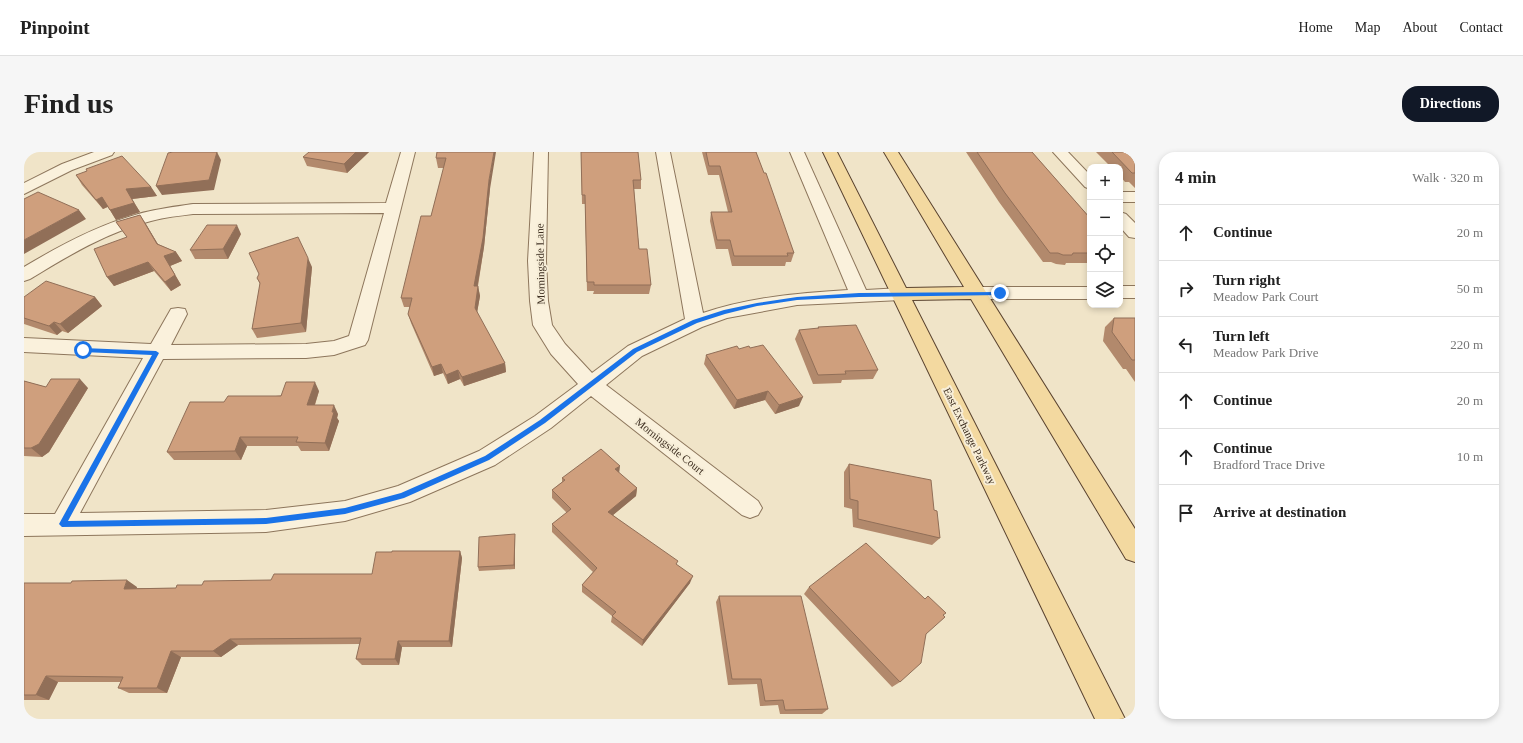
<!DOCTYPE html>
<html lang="en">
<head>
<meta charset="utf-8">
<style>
	body { margin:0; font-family:"Times New Roman",serif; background:#f6f6f6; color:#222 }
	.controls { position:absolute; right:12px; top:12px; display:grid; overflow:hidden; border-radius:8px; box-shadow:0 2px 6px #0003 }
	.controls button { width:36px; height:36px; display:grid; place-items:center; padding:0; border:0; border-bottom:1px solid #e0e0e0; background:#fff; color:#222; font:20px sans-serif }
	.stop { position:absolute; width:12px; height:12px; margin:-9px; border:3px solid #1a73e8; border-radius:50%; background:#fff }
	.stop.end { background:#1a73e8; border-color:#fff; box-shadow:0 1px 4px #0008 }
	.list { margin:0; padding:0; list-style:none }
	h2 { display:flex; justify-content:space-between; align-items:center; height:52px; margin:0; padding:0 16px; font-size:17px }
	h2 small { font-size:13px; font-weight:400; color:#767676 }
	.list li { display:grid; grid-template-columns:26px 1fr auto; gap:12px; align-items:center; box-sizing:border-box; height:56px; padding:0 16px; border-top:1px solid #e0e0e0 }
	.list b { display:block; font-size:15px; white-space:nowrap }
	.list p { margin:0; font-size:13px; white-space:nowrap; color:#767676 }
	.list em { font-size:13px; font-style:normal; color:#767676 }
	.icon { flex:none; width:22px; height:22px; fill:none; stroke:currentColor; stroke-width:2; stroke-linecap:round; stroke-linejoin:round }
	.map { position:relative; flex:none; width:1111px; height:567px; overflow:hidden; border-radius:16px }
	header { display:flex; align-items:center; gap:24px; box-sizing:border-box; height:56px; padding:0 20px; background:#fff; border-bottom:1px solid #e0e0e0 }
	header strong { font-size:19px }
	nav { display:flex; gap:22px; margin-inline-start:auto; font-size:14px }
	.intro { display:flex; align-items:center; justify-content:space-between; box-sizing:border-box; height:96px; padding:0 24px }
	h1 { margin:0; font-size:28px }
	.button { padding:10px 18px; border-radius:16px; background:#111827; color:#fff; font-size:14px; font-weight:700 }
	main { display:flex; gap:24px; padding:0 24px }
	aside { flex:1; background:#fff; border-radius:16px; box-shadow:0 2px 6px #0003 }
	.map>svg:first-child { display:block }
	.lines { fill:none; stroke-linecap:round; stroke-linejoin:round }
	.minor-casing { stroke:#8d765c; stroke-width:2 }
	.major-casing { stroke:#5b4430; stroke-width:2 }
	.minor { fill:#faf1dc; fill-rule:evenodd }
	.major { fill:#f3d9a0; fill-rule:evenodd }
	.wall { fill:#b2896c }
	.shaded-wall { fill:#916f58 }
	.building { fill:#cf9f7d; stroke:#916f58 }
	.route { fill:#1a73e8 }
	.labels { text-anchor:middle; stroke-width:4; stroke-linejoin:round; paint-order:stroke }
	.street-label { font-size:11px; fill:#3d2e20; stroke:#f7eed8 }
</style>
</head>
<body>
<header>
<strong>Pinpoint</strong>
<nav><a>Home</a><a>Map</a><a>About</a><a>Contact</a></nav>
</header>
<div class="intro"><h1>Find us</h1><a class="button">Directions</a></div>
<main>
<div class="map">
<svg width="1111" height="567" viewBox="0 0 1111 567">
	<rect width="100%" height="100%" fill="#f0e4c8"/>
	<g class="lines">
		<defs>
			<path id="minor" d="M70,0h20l-2,3 -40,15 -48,24v-11l38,-19z
				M377,0h14l-47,188 -3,5 -31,10 -28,3 -143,1 -83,154 186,-3 79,-9 53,-15 81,-35 56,-35 43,-32 -27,-30 -18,-29 -3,-24 -2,-40 6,-109h14l-2,109 2,40 4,24 13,19 27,29 36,-27 57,-27 -29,-167h14l33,161c47,-16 96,-20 145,-23l-58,-138h14l62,138 35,-2 6,2 3,4 -3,4 -6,2 -104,5 -70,13 -25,9 -60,29 -36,29 152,116 4,7 -4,7 -8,3 -8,-3 -151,-119 -40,32 -56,37 -85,37 -65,19 -79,11 -242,4v-22h31l88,-156 -119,-6v-14l127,6 20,-35 7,-1 7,1 2,5 -16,31 135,-1 28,-3 15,-5 35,-123 -191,1c-14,2 -28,3 -42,7 -44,11 -83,35 -121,58l-6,2v-14c35,-21 72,-41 111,-52 19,-6 39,-8 58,-11l193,-1z
				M1029,0h15l22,23v14l-5,-2z
				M1096,40h15v10h-15z
				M1096,60l6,2 9,9v15l-6,-1 -9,-10z
				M1096,134h15v12h-15z
				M952,135h114v12h-114l-6,-2 -3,-4 3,-4z"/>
			<path id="major" d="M799,0h14l69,136 58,-1 -80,-135h14l237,377v33l-9,-3 -155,-260 -59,1 213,419h-30z"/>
		</defs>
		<use href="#minor" class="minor-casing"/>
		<use href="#major" class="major-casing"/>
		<use href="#minor" class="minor"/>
		<use href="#major" class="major"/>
	</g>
	<path class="wall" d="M345,0l-22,21 -40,-7 -4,-9z
		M413,0l53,37 -6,58 -6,39 2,10 -3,17 28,50 1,9 -42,14 -4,-7 -12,5 -5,-11 -9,3 -23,-53 -3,-9 2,-7h-6l-3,-9 30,-82 13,-48h-6l-2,-10z
		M557,0l60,28v9h-7l5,60 12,36 -2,9h-56l1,-3h-7l-2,-87h-3z
		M678,0h54l38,101 -3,9h-5l-1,4h-53l-4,-17h-12l-6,-28 1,-9h17l-9,-37h-11z
		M942,0h66l58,66v45h-24l-1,2 -9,-1 -5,-2h-8l-44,-60z
		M1072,0h39v36l-6,-6h-4l-5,-6v-9h-9z
		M52,23l75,12 6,9 -25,3 8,13 -24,8 -8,-13 -5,2 -21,-24z
		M116,63l18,29 18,8 6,9 -12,5 11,19 -10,6 -17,-20 -40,15 -7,-9 20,-40 -11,-15z
		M217,82l-13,25h-33l-5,-9z
		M288,115l-6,65 -49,6 -5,-9 8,-45 -3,-6z
		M0,145h71l7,9 -34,27 -6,-2 -5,4 -33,-11z
		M1090,166h21v64l-9,-13h-3l-20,-28 2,-14z
		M794,175l60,43 -5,9 -31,1 -1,3 -28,1 -18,-45 4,-9 18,-1z
		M715,197l60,57 -24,8 -10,-14 -31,9 -30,-45 2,-9z
		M0,229l22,6 42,1 -39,64 -7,5 -18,-1z
		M295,239l-4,14 23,9 -1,4 2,3 -10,30h-28l-3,-5h-51l-6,14h-67l-7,-8 57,-50z
		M825,312l85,46 6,28 -8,7 -79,-18 -1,-18 -8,-2v-35z
		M595,321l18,15 -1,8 -23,19 64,50 13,18 -48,63 -31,-24 1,-6 -30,-24v-7l11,-13 -41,-40v-8l15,-11 -15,-15v-8l10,-8v-4z
		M491,386v31l-36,2 -1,-4z
		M436,399l2,7 -10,89h-50l-3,18h-37l-6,-6 4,-15 -122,1 -17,12h-40l-14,36h-38l-11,-5 3,-6h-63l-9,18h-25v-117l113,4v1h39l26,-3 170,-11 20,-22z
		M785,435l134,28 -17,19 -26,48 -8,5 -88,-93z
		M695,444l109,113 -6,5h-42l-2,-9 -18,1 -3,-22 -29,1 -12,-83z"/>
	<path class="shaded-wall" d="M193,0l4,8 -7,30 -52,5 -6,-9z
		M332,0h13l-22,21 -3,-9z
		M470,0h2l-6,37 -6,58 -8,48 -2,-9 15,-106z
		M127,35l6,9 -25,3 8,13 -24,8 -6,-10 16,-21z
		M78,45l7,9 -6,3 -7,-9z
		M55,58l7,9 -62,35v-14z
		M116,63l6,9 17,29 -6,-9z
		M213,73l4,9 -13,25 -5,-10z
		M152,100l6,9 -12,5 11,19 -10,6 -6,-9 -1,-26z
		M284,106l4,9 -6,65 -5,-9z
		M124,110l6,9 -40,15 -7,-9z
		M454,134l2,10 -4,22 -1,-10z
		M71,145l7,9 -34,27 -8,-9z
		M30,170l8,9 -5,4 -8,-9z
		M481,211l1,9 -42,14 -2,-9z
		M417,212l2,9 -9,3 -2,-9z
		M434,218l2,9 -12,5 -2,-9z
		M56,227l8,9 -39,64 -7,5 -11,-9z
		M291,230l4,9 -7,22 -5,-8z
		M744,239l-3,9 -31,9 3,-9z
		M779,245l-4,9 -24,8 4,-9z
		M310,253l4,9 -1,4 2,3 -10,30 -4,-8z
		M216,285l7,9 -6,14 -6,-9z
		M596,314l-1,8 -4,-5z
		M613,336l-1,8 -29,24 1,-8z
		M491,382v35l-1,-4z
		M436,399l2,7 -10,89 -3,-6z
		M669,424l-3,7 -48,63 1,-6z
		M103,428l10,7 -4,9 -9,-7z
		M206,487l8,6 -17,12 -8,-6z
		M374,489l4,6 -3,18 -4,-6z
		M147,499l10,6 -14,36 -10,-5z
		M22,524l12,6 -9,18 -13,-5z"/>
	<path class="building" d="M149,0h44l-8,28 -53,6 12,-33z
		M285,0h47l-12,12 -41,-7z
		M413,0h57l-5,28 -6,58 -9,48h4l-3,22 30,55 -43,14 -4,-7 -12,5 -5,-11 -9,3 -24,-53 4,-16h-11l20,-82h10l15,-58h-10z
		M557,0h57l3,28h-8l6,69h8l4,36h-57v-3h-7l-2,-87h-3z
		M682,0h50l8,21h2l28,80h-7l1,3h-54l-4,-16h-13l-6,-28h21l-12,-46h-11z
		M953,0h55l58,66v35h-17l-1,2h-9l-5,-2h-8l-45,-60z
		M1088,0h23v21h-3z
		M98,4l29,31 -25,2 8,14 -24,7 -8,-13 -6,3 -20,-25 11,-4 -1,-2z
		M14,40l41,18 -55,30v-41z
		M116,63l17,29 19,8 -12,4 11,19 -10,7 -17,-20 -41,15 -13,-28 33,-12 -11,-15z
		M183,73h30l-14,24 -33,1z
		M274,85l10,21 -7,65 -49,6 8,-46 -3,-5 2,-4 -10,-21z
		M22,129l49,16 -35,27 -6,-2 -5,4 -25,-8v-21z
		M1090,166h21v42h-3l-20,-28z
		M832,173l22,45 -33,1 1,3 -28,1 -19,-45 20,-2 -1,-1z
		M739,193l40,52 -24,8 -11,-14 -31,9 -31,-45 31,-9 2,3 10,-3 1,2z
		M27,227h29l-41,65 -8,4h-7v-67l22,6z
		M262,230h29l-8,23h27l-2,7h2l-9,31 -29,-1 2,-5h-58l-5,14 -68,1 23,-50h34l4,-6h53z
		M577,297l19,17 -5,3 22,19 -29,24 70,49 -2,3 17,12 -50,64 -31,-24 4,-4 -34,-27 15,-17 -45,-44 19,-15 -19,-19 13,-10 -3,-2z
		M825,312l82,16 3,30 3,1 3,27 -82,-19v-18l-8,-2z
		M491,382l-1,31 -36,2 1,-30z
		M842,391l59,56 3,-3 18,17 -3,2 2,2 -19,17 -5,29 -21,19 -91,-95z
		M368,399h68l-11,90h-51l-3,18h-39l5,-21 -131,1 -17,12h-42l-14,37h-39l5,-11 -77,-1 -10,19h-12v-112h47l1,-2 55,-1 -3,9 52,-1 1,-3h25l2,-4 67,-1 3,-6h98l4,-22h16z
		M695,444h82l27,113 -43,1 -2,-10 -18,1 -4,-22h-29z"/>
	<path class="route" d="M976,140h2v3l-143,2 -62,3 -40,6 -32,8 -28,9 -60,29 -92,71 -56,37 -85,38 -59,16 -79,10 -204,3 -3,-3 93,-169 -69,-3 -3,-2 3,-2 73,3 3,2 -91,168 198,-3 79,-10 56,-15 84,-37 55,-36 93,-71 60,-29 31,-10 33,-7 40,-6 62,-4z"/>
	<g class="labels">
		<g class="street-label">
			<text transform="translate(516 112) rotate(-91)" y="4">Morningside Lane</text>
			<text transform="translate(946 284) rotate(64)" y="4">East Exchange Parkway</text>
			<text transform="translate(646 294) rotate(38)" y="4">Morningside Court</text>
		</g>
	</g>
</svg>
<div class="controls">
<button>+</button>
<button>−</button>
<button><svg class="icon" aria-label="locate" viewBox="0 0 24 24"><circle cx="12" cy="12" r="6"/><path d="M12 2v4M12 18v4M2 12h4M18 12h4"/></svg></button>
<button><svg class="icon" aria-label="layers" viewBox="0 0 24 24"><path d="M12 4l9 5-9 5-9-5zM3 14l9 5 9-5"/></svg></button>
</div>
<div class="stop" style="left:59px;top:198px"></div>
<div class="stop end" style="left:976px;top:141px"></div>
</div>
<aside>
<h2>4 min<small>Walk · 320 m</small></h2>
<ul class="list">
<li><svg class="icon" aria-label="ahead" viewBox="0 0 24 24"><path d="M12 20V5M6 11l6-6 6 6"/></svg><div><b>Continue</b></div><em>20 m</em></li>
<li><svg class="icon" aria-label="right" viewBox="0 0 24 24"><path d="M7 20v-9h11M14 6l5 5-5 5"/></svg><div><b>Turn right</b><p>Meadow Park Court</p></div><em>50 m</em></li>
<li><svg class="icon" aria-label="left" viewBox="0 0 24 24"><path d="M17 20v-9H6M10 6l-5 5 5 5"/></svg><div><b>Turn left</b><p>Meadow Park Drive</p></div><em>220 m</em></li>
<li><svg class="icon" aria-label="ahead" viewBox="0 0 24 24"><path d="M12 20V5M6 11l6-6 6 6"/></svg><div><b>Continue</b></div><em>20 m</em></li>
<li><svg class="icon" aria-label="ahead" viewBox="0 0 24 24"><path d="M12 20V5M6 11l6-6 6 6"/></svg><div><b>Continue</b><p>Bradford Trace Drive</p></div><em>10 m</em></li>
<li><svg class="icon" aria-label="arrive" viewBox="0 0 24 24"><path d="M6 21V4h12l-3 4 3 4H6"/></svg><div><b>Arrive at destination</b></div></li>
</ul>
</aside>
</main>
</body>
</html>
